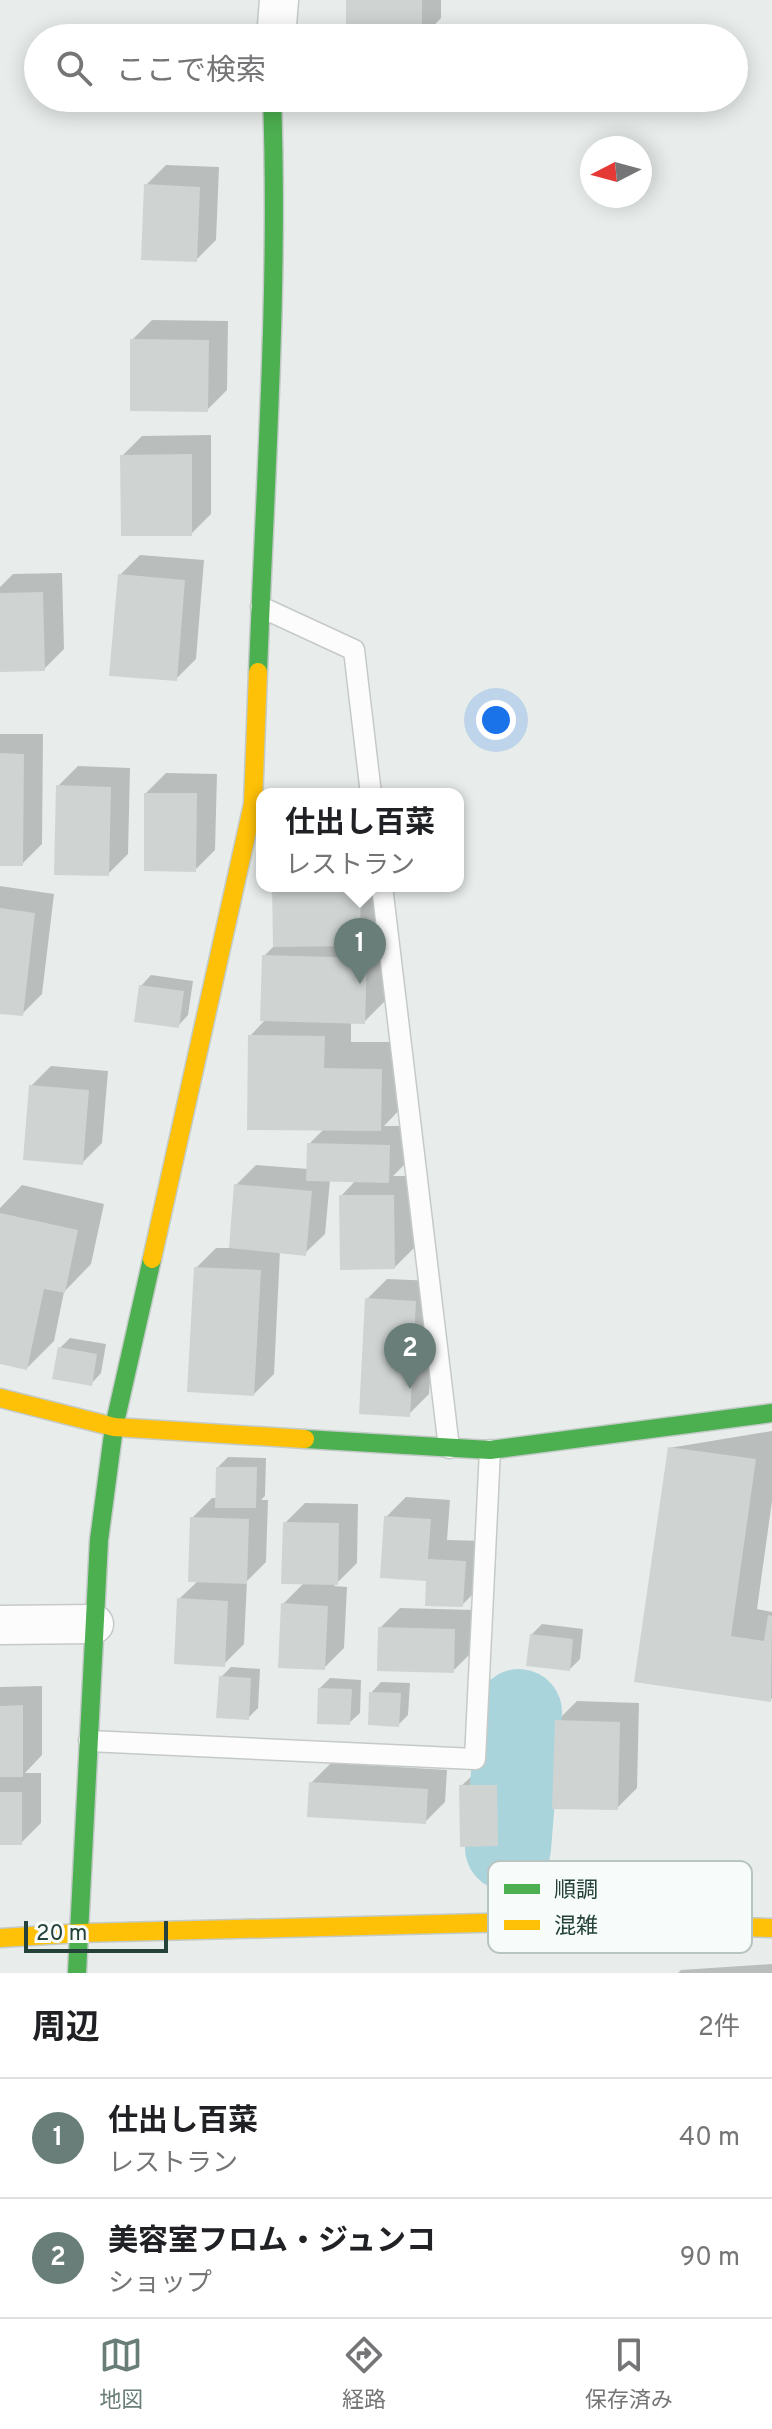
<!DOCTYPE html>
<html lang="ja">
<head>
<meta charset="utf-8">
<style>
	body { margin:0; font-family:Overpass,"Noto Sans JP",sans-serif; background:#f2f2f2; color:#202124 }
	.compass { position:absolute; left:580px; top:136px; width:72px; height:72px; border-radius:50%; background:#fff; box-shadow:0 4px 20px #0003; rotate:264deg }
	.scale { position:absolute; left:24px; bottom:20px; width:144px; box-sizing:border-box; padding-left:8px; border:4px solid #24423a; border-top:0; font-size:22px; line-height:28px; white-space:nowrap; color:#24423a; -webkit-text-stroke:6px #f7fbf9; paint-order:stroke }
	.you { position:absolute; left:496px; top:720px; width:28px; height:28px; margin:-20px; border:6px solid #fff; border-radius:50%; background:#1a73e8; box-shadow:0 0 0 12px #1a73e833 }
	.badge { display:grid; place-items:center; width:52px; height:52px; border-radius:50%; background:#697e78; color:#fff; font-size:26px; font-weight:700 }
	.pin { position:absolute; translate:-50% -66px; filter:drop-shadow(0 2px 4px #0008) }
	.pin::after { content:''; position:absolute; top:42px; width:28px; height:24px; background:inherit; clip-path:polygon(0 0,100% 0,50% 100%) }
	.popup { position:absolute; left:256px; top:788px; width:208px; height:104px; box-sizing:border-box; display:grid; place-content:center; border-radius:16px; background:#fff; filter:drop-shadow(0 2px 6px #0005); font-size:26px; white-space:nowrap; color:#757577 }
	.popup b { font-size:30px; color:#202124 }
	.popup::after { content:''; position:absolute; left:50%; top:100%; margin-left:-16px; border:16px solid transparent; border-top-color:#fff }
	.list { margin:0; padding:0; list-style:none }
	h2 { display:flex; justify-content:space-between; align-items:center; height:104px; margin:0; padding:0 32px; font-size:34px }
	h2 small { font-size:26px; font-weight:400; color:#757577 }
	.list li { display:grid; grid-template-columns:52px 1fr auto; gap:24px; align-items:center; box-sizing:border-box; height:120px; padding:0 32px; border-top:2px solid #e0e0e0 }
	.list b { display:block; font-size:30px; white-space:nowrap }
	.list p { margin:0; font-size:26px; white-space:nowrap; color:#757577 }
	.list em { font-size:26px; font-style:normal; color:#757577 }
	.icon { flex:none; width:44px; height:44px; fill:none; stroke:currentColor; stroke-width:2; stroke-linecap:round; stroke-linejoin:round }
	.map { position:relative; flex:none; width:772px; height:1973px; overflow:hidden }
	.search { position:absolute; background:#fff; box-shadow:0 4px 20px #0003; left:24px; right:24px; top:24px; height:88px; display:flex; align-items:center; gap:20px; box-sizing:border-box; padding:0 28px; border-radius:44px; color:#757577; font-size:30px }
	.sheet { height:344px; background:#fff }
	nav { display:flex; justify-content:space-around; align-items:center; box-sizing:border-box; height:112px; border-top:2px solid #e0e0e0; background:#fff; font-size:22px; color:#757577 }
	nav a { display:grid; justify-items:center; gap:4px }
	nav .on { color:#697e78 }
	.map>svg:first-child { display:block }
	.shadow { fill:#0003 }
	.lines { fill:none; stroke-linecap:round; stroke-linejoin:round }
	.river { stroke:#a9d4db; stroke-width:86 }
	.building { fill:#cfd4d2 }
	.lane-casing { stroke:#c5cac8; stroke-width:23 }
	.street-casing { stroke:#c5cac8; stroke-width:41 }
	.fast-casing { stroke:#c3cbc8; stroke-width:21 }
	.slow-casing { stroke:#c3cbc8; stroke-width:21 }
	.lane { stroke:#fcfcfc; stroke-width:20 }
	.street { stroke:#fcfcfc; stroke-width:38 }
	.fast { stroke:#4caf50; stroke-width:18 }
	.slow { stroke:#ffc107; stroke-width:18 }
	.key { fill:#f7fbf9; stroke:#b8c4c0; stroke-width:2 }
	.key-label { font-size:22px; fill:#24423a }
</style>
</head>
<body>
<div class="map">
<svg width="772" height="1973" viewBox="0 0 772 1973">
	<rect width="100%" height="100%" fill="#e8edeb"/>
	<path class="shadow" d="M348,0h93v18l-19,20h-74z
		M170,25l65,2v11h-78z
		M166,165l53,2 -3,73 -20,20 -50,-75z
		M152,320l76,1 -1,69 -20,20 -75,-70z
		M211,435v79l-20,20 -69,-78 20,-20z
		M140,555l64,5 -8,99 -20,20 -56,-104z
		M62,573l2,76 -20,20 -44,1v-83l13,-13z
		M0,734h43l-1,110 -20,20h-22z
		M78,766l52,2 -2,86 -20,20 -50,-88z
		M166,773l51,1 -2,76 -20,20 -49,-77z
		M0,886l54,8 -12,100 -20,20 -22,-2z
		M274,886h105l1,38 -14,14 20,1 -2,63 -20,20 -13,-1v21h57l-1,60 -23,24h25l-1,35 -15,15h20l2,71 -20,20 -54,-71 15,-16h-26l-5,54 -20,19 -25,-2 -6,123 -20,20 -58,-126 20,-20h15l5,-63 20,-20 52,4 1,-25 15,-15 -74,-93 16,-17 -2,-63 11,-11z
		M151,975l42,6 -5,34 -10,11 -37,-40z
		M51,1066l57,5 -6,72 -20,20 -51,-77z
		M22,1185l82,19 -13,60 -27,28 -10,49 -27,27 -27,-6v-154z
		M387,1279l49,2 -7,113 -20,20 -42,-115z
		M70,1338l36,6 -5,29 -10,11 -31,-36z
		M772,1431v70l-15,108 15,3v86l-2,2 -133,-20 32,-232z
		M228,1457l38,1 -1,38 -4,4h7l-2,62 -19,19 -3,63 -20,20 -45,-65 19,-18 -6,-63 20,-20h6v-31z
		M406,1497l44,3 -3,40 38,1 -3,44 -20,20 -34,-26 -42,-62z
		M305,1503l53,1 -1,59 -23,23 13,1 -3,61 -20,20 -41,-64 22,-22 -20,-59z
		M400,1608l74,2 -1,41 -20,20 -73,-43z
		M542,1624l41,5 -3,30 -10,10 -39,-34z
		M231,1667l29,2 -2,39 -10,10 -27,-41z
		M330,1678l31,2 -1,33 -11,10 -29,-35z
		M381,1682l29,1 -2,32 -10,10 -27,-32z
		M42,1686v69l-17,18h16v50l-20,20h-21v-156z
		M577,1701l62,2 -2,85 -20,20 -60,-87z
		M331,1763l116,7 -2,32 -20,20 -114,-39z
		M507,1775v59l-10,10 -36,-58 11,-10z
		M772,1964v9h-94l3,-3z"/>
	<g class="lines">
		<path class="river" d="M508,1848l11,-136"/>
	</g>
	<path class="building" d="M346,0h76v38h-76z
		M147,98h68v6l-68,-2z
		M353,98h54v7l-53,5z
		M144,184l56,3 -3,75 -56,-2z
		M130,339l79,1 -1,72 -78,-1z
		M192,454v82h-71l-1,-81z
		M118,574l67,6 -8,101 -68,-5z
		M43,592l2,79 -45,1v-79z
		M0,753l24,1 -1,112h-23z
		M56,785l55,2 -2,89 -55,-1z
		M144,793h53l-1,79 -52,-1z
		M272,886h88l1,60 -88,1z
		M0,908l35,5 -12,103 -23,-2z
		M262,955l105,3 -2,66 -105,-3z
		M139,985l45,6 -5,37 -45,-6z
		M248,1035l77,1 -1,32 58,1 -1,62 -134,-1z
		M29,1085l60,5 -6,75 -60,-5z
		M307,1143l83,2 -1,38 -83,-2z
		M234,1184l78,7 -6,65 -77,-8z
		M339,1195h55l1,74 -55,1z
		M0,1213l78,17 -13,63 -21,-4 -17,81 -27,-6z
		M194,1267l67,3 -7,126 -67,-4z
		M365,1298l51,3 -6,116 -51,-3z
		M58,1347l39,7 -5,32 -40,-7z
		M668,1447l88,12 -25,177 33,5 4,-26 4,1 -1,86 -137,-20z
		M216,1467h41l-1,41h-41z
		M384,1516l47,3 -3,40 38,2 -3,46 -38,-1 1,-25 -46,-3z
		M190,1517l59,2 -2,65 -59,-2z
		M283,1522l56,1 -1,62 -57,-1z
		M177,1598l51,3 -3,66 -51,-3z
		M281,1603l47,3 -3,64 -47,-2z
		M378,1627l77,2 -1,44 -77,-2z
		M530,1634l43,5 -3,32 -44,-5z
		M219,1676l32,2 -2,42 -33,-2z
		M318,1688l34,1 -2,36 -33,-1z
		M369,1692l32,1 -2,34 -31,-2z
		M23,1705v72h-23v-71z
		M555,1720l65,2 -2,88 -66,-1z
		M309,1782l119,7 -2,35 -119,-7z
		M459,1785h38l1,61 -38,1z
		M0,1792h22v53h-22z"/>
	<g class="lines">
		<defs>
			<path id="lane" d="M261,607l93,43 17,144
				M382,886l67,562
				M89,1741l386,18 15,-309"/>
			<path id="street" d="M276,38l3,-38
				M0,1625l94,-1"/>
			<path id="fast" d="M258,672c7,-191 21,-383 14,-574
				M305,1439l185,11 282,-37
				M77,1973l22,-433 15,-113 38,-168"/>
			<path id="slow" d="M152,1259l101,-455 5,-132
				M0,1398l114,29 191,12
				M0,1938l80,-5 480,-12 212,7"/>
		</defs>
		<use href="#lane" class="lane-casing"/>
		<use href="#street" class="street-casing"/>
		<use href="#fast" class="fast-casing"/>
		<use href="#slow" class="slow-casing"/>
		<use href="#lane" class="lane"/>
		<use href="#street" class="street"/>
		<use href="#fast" class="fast"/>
		<use href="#slow" class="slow"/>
	</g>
	<rect x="488" y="1861" width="264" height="92" rx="12" class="key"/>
	<rect x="504" y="1884" width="36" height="10" fill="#4caf50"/>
	<rect x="504" y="1920" width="36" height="10" fill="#ffc107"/>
	<g class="key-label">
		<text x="554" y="1897">順調</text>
		<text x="554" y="1933">混雑</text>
	</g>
</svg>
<svg class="compass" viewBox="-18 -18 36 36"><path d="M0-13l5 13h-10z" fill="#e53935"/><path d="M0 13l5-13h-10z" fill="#757577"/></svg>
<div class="scale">20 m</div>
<div class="you"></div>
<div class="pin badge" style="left:360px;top:984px">1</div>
<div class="popup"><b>仕出し百菜</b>レストラン</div>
<div class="pin badge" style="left:410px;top:1389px">2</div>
<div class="search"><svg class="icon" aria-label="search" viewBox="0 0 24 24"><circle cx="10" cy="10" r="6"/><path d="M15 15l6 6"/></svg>ここで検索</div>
</div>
<section class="sheet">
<h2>周辺<small>2件</small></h2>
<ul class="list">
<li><span class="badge">1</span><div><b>仕出し百菜</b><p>レストラン</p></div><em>40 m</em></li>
<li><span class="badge">2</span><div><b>美容室フロム・ジュンコ</b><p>ショップ</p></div><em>90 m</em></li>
</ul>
</section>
<nav>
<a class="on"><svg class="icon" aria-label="map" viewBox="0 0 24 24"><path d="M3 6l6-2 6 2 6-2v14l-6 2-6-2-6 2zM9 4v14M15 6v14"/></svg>地図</a>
<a><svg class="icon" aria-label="directions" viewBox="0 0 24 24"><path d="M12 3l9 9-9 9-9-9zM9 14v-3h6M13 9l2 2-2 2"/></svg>経路</a>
<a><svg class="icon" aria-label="saved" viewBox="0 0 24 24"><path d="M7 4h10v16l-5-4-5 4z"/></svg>保存済み</a>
</nav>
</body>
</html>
